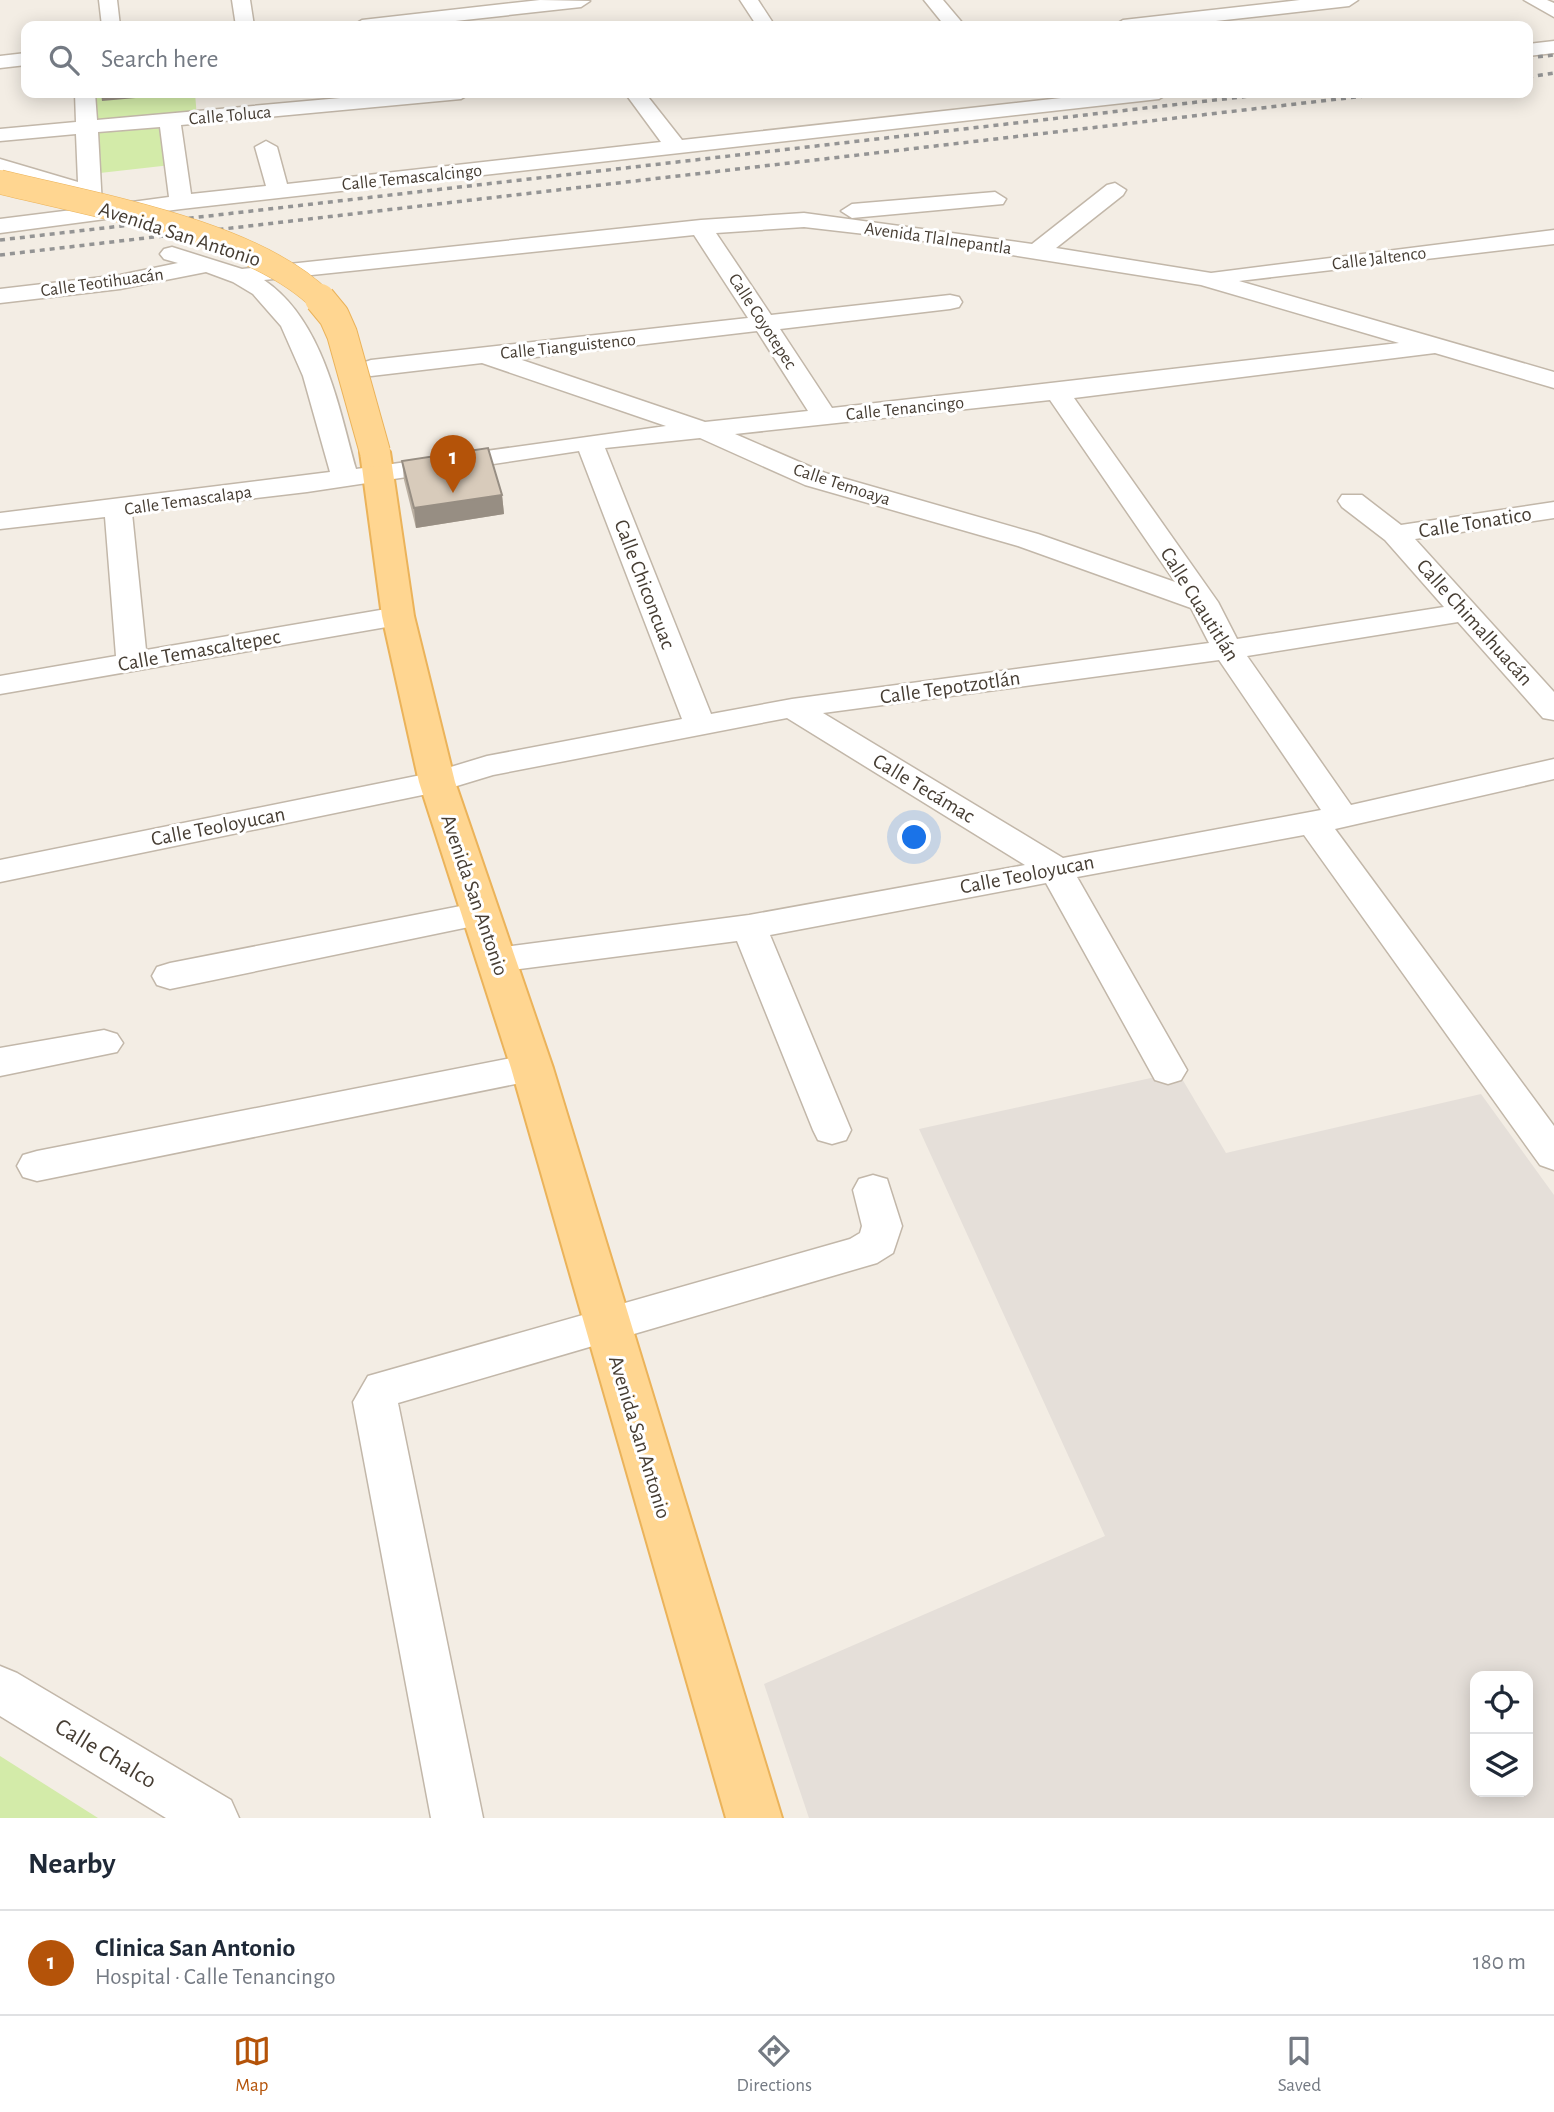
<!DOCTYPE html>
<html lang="en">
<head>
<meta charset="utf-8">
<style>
	body { margin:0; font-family:"Alegreya Sans",sans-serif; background:#f6f6f7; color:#1f2937 }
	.controls { position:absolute; right:21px; bottom:21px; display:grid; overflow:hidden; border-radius:14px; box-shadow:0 4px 18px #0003 }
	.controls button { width:63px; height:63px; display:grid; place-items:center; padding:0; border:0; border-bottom:2px solid #e0e1e3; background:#fff; color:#1f2937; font:35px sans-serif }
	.you { position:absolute; left:915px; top:838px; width:24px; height:24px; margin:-18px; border:5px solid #fff; border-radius:50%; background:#1a73e8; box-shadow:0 0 0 10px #1a73e833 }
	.badge { display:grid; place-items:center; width:46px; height:46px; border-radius:50%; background:#b45309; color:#fff; font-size:23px; font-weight:700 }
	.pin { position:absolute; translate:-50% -58px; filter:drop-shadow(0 2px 4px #0008) }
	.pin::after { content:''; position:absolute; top:37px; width:24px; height:21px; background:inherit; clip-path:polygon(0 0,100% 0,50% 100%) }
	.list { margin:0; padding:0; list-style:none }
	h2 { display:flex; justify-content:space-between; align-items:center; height:91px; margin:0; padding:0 28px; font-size:30px }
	h2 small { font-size:23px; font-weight:400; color:#747a83 }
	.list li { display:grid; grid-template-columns:46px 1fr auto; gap:21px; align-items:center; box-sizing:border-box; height:105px; padding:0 28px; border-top:2px solid #e0e1e3 }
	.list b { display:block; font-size:26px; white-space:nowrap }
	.list p { margin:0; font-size:23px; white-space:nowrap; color:#747a83 }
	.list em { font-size:23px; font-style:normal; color:#747a83 }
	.icon { flex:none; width:38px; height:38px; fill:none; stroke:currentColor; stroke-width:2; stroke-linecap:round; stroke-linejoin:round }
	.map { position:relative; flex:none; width:1554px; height:1818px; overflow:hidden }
	.search { position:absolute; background:#fff; box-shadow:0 4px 18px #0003; left:21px; right:21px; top:21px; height:77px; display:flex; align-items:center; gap:18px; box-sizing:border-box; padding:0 24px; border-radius:14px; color:#747a83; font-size:26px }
	.sheet { height:196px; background:#fff }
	nav { display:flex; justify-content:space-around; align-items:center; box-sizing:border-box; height:98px; border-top:2px solid #e0e1e3; background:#fff; font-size:19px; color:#747a83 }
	nav a { display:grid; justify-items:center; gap:4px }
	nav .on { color:#b45309 }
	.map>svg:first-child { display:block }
	.industrial { fill:#e5dfd9; fill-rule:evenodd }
	.green { fill:#d3eba9 }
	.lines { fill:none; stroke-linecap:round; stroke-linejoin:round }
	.minor-casing { stroke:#c2b7a9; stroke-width:3 }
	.major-casing { stroke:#ebb35a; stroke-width:4 }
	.minor { fill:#fff; fill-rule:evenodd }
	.major { fill:#ffd691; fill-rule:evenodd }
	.rail { stroke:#949494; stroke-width:3.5; stroke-dasharray:5 5; stroke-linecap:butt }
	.major-bridge-far1-casing { stroke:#ebb35a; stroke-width:25; stroke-linecap:butt }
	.major-bridge-casing { stroke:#ebb35a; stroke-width:32; stroke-linecap:butt }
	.major-bridge-far1 { stroke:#ffd691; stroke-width:24 }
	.major-bridge { stroke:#ffd691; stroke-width:30 }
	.wall { fill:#baafa1 }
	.shaded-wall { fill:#978e83 }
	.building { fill:#d8cbbb; stroke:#978e83; stroke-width:2 }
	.labels { text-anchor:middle; stroke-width:6; stroke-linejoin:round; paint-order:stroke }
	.far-street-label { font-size:18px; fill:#463d33; stroke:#fff }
	.street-label { font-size:21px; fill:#463d33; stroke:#fff }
	.near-street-label { font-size:24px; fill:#463d33; stroke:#fff }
</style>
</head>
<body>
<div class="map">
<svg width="1554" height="1818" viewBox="0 0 1554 1818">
	<rect width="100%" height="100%" fill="#f3ede4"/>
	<path class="industrial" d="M1178,1072l48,81 255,-59 73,101v623h-745l-45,-134 341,-148 -186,-407zM1475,1676h53v116h-53z"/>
	<path class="green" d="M87,93h108l2,25 -107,5z
		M149,126l15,4 7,35 -80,9 -1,-40z
		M0,1756l98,62h-98z"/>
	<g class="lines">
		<defs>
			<path id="minor" d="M99,0h18l3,26h-18z
				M232,0h18l4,26h-18z
				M540,0l50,1 -9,6 -171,19h-58l10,-6z
				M740,0h18l17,26h-18z
				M924,0h19l22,26h-20z
				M1300,0h58l-9,6 -178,20h-58l10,-6z
				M1524,0h23l7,3v14z
				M1554,41v12l-26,3v-12z
				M26,53v12l-26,3v-12z
				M75,93h20l2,27 299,-27h75l-10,6 -280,26 10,69 75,-8 -11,-39 11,-6 11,6 10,37 374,-42 -36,-49h20l37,47 424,-47h63l-10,6 -978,110 -181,24v-14l80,-10 -1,-13 -79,-23v-14l78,23 -2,-48 -76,7v-12l76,-7zM160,127l9,70 -67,9 -4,-74z
				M1115,183l11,7 -3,5 -67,53 155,25 343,-43v14l-315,37 315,91v16l-119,-35 -361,45 144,204 19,37 207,-32 -59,-67 -43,-33 -4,-6 4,-6h20l39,30 153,-23v16l-139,21 139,153v28l-11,-2 -85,-96 -211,34 104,149 203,-46v20l-219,50 219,297v44l-14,-5 -236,-330 -227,42 110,193 -6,10 -13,4 -13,-4 -109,-197 -276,52 81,195 -5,10 -14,4 -14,-4 -5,-10 -76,-189 -240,31 -13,-3 -5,-9 5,-9 13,-3 252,-33 276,-50 -238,-147 -294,57 -56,17 -437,90v-22l431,-87 56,-17 195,-37 -103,-268 -272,41 -175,21 14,137 252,-43 11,3 4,6 -4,6 -11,3 -398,69v-18l116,-20 -11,-139 -105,12v-16l330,-41 -27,-96 -22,-50 -28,-32 -20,-12 -27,-10 -86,17 -120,14v-14l120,-14 58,-12 -14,-4 -4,-5 4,-5 8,-2 70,22 459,-49 103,-7 228,31 75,-59zM804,227l113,13 284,45 198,58 -567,65 -52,-79 170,-20 9,-2 3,-5 -3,-5 -9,-2 -179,20 -55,-82zM694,235l54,83 -377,42 -9,3 -4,5 4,5 9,3 111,-13 184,63 -310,43c-18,-64 -33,-149 -92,-189zM757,331l51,80 -103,11 -186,-63zM1050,400l125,182 -137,-48 -213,-61 -90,-39zM700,438l105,47 213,61 173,62 18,35 -417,56 -81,15 -106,-266zM1219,660l102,150 -258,48 -240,-145z
				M995,192l11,7 -3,5 -151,14 -11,-7 11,-7z
				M481,902l12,4 6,8 -6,8 -323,67 -13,-4 -5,-9 5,-9 13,-4z
				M104,1030l13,4 6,9 -6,9 -117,24v-28z
				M532,1054l13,4 6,10 -6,10 -508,103 -14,-4 -6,-11 6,-11 14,-4z
				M873,1175l14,4 15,47 -9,27 -16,10 -479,140 85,415h-52l-78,-416 15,-26 482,-137 10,-6 2,-7 -9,-36 6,-11z
				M0,1666l17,7 214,127 8,18h-73l-166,-102z"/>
			<path id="major" d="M375,443l10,3 5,6 24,164 41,166 98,286 229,750h-56l-215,-750 -92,-286 -37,-166 -22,-164 5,-6z"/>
		</defs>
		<use href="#minor" class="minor-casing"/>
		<use href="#major" class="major-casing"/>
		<use href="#minor" class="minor"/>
		<use href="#major" class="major"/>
		<path class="rail" d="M1528,58l26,-3
			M1528,77l26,-4
			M0,240l1276,-147
			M0,255l1390,-162"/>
		<defs>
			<path id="major-bridge-far1" d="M0,182c93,23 254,50 322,119"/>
			<path id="major-bridge" d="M320,299l14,17 8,18 33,118"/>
		</defs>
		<use href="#major-bridge-far1" class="major-bridge-far1-casing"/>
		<use href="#major-bridge" class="major-bridge-casing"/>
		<use href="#major-bridge-far1" class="major-bridge-far1"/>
		<use href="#major-bridge" class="major-bridge"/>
	</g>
	<path class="wall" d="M402,461l100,34 2,19 -88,14 -12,-48z"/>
	<path class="shaded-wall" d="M101,93h91l-90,8z
		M502,495l2,19 -88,14 -2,-20z"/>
	<path class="building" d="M488,448l14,47 -88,13 -12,-47z"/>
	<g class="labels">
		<g class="far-street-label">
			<text transform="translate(230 115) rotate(-5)" y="6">Calle Toluca</text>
			<text transform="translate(412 177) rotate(-6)" y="6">Calle Temascalcingo</text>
			<text transform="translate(938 238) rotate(8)" y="6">Avenida Tlalnepantla</text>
			<text transform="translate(1379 258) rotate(-7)" y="6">Calle Jaltenco</text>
			<text transform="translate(102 282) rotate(-8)" y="6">Calle Teotihuacán</text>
			<text transform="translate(763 321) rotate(57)" y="6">Calle Coyotepec</text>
			<text transform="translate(568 346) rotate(-6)" y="6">Calle Tianguistenco</text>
			<text transform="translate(905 408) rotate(-6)" y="6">Calle Tenancingo</text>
			<text transform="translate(842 484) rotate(18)" y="6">Calle Temoaya</text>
			<text transform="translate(188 500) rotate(-8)" y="6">Calle Temascalapa</text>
		</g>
		<g class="street-label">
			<text transform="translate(180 234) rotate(18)" y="7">Avenida San Antonio</text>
			<text transform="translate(1475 522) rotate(-9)" y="7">Calle Tonatico</text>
			<text transform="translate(645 584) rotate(69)" y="7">Calle Chiconcuac</text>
			<text transform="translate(1200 604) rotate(58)" y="7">Calle Cuautitlán</text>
			<text transform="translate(1475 622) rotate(48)" y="7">Calle Chimalhuacán</text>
			<text transform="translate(199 650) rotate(-10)" y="7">Calle Temascaltepec</text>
			<text transform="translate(950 687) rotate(-8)" y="7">Calle Tepotzotlán</text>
			<text transform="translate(924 788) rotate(31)" y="7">Calle Tecámac</text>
			<text transform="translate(218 826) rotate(-11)" y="7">Calle Teoloyucan</text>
			<text transform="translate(1027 874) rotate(-11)" y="7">Calle Teoloyucan</text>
			<text transform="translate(475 895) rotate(71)" y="7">Avenida San Antonio</text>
			<text transform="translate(640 1437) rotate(73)" y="7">Avenida San Antonio</text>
		</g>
		<g class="near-street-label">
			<text transform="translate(106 1753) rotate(31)" y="8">Calle Chalco</text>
		</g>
	</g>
</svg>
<div class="controls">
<button><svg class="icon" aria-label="locate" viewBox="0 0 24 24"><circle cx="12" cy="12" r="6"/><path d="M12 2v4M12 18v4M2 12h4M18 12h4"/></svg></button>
<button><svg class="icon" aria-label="layers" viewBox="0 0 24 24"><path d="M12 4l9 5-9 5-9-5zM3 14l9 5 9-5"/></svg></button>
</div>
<div class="you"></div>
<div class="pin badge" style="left:453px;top:493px">1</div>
<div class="search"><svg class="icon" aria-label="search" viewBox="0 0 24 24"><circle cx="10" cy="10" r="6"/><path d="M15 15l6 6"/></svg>Search here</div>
</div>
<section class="sheet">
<h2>Nearby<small></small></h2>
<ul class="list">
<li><span class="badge">1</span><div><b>Clinica San Antonio</b><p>Hospital · Calle Tenancingo</p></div><em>180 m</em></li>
</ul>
</section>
<nav>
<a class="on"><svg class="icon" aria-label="map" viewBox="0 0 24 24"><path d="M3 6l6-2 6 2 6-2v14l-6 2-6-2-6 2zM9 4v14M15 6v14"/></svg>Map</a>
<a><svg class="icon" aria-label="directions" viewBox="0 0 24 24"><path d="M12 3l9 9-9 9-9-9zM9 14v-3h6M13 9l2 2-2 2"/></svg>Directions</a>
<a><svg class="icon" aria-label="saved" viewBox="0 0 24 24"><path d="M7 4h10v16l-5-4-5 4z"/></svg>Saved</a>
</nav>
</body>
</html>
